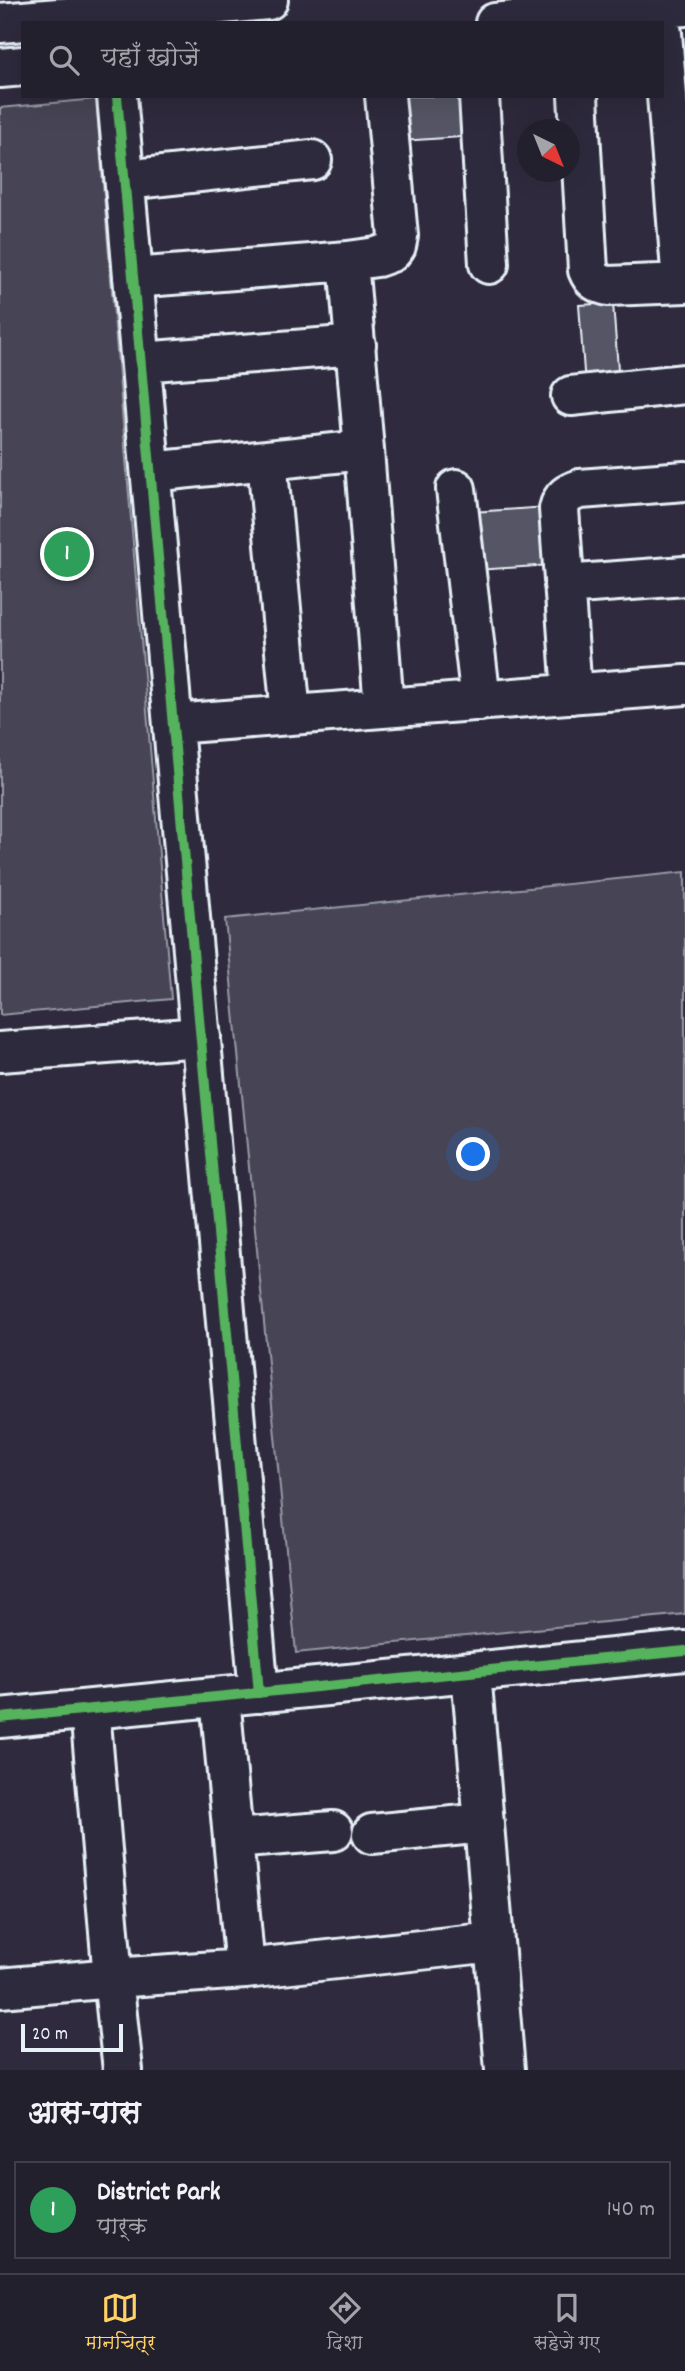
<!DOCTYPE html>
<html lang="hi">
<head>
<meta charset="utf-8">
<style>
	body { margin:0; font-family:Dekko,"Playpen Sans Deva",sans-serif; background:#2b2836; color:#f1f3f6 }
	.compass { position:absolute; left:517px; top:119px; width:63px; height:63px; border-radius:50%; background:#23202e; box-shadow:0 7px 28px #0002; rotate:137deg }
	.scale { position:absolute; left:21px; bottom:18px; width:102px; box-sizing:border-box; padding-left:7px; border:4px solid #e8f1f8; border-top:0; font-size:19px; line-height:24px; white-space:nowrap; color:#e8f1f8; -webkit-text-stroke:5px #2f2a3d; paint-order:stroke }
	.you { position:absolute; left:474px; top:1155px; width:24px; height:24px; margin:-18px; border:5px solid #fff; border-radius:50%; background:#1a73e8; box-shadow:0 0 0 10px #1a73e833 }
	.badge { display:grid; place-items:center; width:46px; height:46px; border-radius:50%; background:#ffd166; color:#fff; font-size:23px; font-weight:700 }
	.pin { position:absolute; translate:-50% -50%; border:4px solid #fff; box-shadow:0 2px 7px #0006 }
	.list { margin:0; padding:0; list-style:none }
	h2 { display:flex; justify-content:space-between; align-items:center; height:91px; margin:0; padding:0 28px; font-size:30px }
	h2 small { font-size:23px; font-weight:400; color:#a3a3aa }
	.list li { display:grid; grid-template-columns:46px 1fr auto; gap:21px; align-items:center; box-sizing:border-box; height:98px; margin:0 14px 14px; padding:0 14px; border:2px solid #403e4a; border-radius:0px }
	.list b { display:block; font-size:26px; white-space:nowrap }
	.list p { margin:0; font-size:23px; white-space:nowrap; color:#a3a3aa }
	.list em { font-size:23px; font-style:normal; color:#a3a3aa }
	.icon { flex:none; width:38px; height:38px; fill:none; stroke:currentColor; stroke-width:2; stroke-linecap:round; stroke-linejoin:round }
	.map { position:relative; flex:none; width:685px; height:2070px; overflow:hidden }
	.search { position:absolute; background:#23202e; box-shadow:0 7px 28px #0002; left:21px; right:21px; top:21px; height:77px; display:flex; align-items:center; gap:18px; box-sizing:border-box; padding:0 24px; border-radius:0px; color:#a3a3aa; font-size:26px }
	.sheet { height:203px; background:#23202e }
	nav { display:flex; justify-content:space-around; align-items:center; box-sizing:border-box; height:98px; border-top:2px solid #403e4a; background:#23202e; font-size:19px; color:#a3a3aa }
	nav a { display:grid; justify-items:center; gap:4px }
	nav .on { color:#ffd166 }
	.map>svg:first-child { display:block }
	.green { fill:#464455; stroke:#979aa6; stroke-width:2 }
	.building { fill:#575565; stroke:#e8f1f8; stroke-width:2 }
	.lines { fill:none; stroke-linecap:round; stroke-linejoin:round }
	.minor-casing { stroke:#e8f1f8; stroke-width:44 }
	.minor { stroke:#2f2a3d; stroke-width:38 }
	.cycleway-casing { stroke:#2f2a3d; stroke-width:15 }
	.cycleway { stroke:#56b35d; stroke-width:10 }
</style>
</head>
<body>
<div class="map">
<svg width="685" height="2070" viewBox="0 0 685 2070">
	<rect width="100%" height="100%" fill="#2f2a3d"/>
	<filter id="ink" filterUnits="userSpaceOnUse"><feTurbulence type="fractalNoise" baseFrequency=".0143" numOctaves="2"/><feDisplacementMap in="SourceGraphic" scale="14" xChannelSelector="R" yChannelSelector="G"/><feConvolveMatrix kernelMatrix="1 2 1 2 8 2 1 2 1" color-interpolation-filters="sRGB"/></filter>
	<g filter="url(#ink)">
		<path class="green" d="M96,99l75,900 -171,16v-907z
			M685,872v742l-389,39 -71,-734z"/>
		<path class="building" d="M398,96h75l3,40 -75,5z
			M613,303l6,79 -34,3 -6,-80z
			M547,507l4,58 -75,5 -4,-58z"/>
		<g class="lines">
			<defs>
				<path id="minor" d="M0,23l268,-23
					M495,23l79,-9 111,-8
					M662,33l20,250
					M0,68l23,-2
					M117,96l142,1597
					M479,96l10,168
					M578,96l10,174c4,10 9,13 20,16l77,-3
					M125,180l187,-20
					M348,261l16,189
					M133,278l215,-17 29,-4 14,-5 5,-6 2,-10 -13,-140
					M141,362l215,-17
					M571,396l114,-12
					M267,460l24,255
					M151,472l213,-22 20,258
					M456,489l25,212
					M564,585l121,-9
					M572,694l-13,-185c3,-13 9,-16 21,-20l105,-8
					M173,724l512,-39
					M0,1052l201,-15
					M471,1672l34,398
					M220,1697l25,272 249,-27
					M0,1718l685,-67
					M372,1834l112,-11
					M233,1839l100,-8
					M0,1988l113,-10 -23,-268
					M123,2070l-10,-92 132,-9"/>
			</defs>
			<use href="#minor" class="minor-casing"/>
			<use href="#minor" class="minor"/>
			<defs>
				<path id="cycleway" d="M117,96l142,1597
					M0,1718l685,-67"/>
			</defs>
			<use href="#cycleway" class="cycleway-casing"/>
			<use href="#cycleway" class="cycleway"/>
		</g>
	</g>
</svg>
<svg class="compass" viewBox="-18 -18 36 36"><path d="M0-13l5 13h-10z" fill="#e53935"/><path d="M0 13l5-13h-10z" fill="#a3a3aa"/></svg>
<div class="scale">20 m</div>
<div class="you"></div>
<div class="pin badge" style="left:67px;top:554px;background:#2e9e5b">1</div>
<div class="search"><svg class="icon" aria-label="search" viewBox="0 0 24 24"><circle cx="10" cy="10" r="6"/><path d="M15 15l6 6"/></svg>यहाँ खोजें</div>
</div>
<section class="sheet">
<h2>आस-पास<small></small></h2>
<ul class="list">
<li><span class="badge" style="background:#2e9e5b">1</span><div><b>District Park</b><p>पार्क</p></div><em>140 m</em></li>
</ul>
</section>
<nav>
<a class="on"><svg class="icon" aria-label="map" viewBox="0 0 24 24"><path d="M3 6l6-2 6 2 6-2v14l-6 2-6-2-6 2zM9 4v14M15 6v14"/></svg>मानचित्र</a>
<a><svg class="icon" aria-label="directions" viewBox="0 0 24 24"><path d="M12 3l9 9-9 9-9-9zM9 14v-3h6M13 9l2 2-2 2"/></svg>दिशा</a>
<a><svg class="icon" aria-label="saved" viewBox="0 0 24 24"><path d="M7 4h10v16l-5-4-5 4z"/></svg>सहेजे गए</a>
</nav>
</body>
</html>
